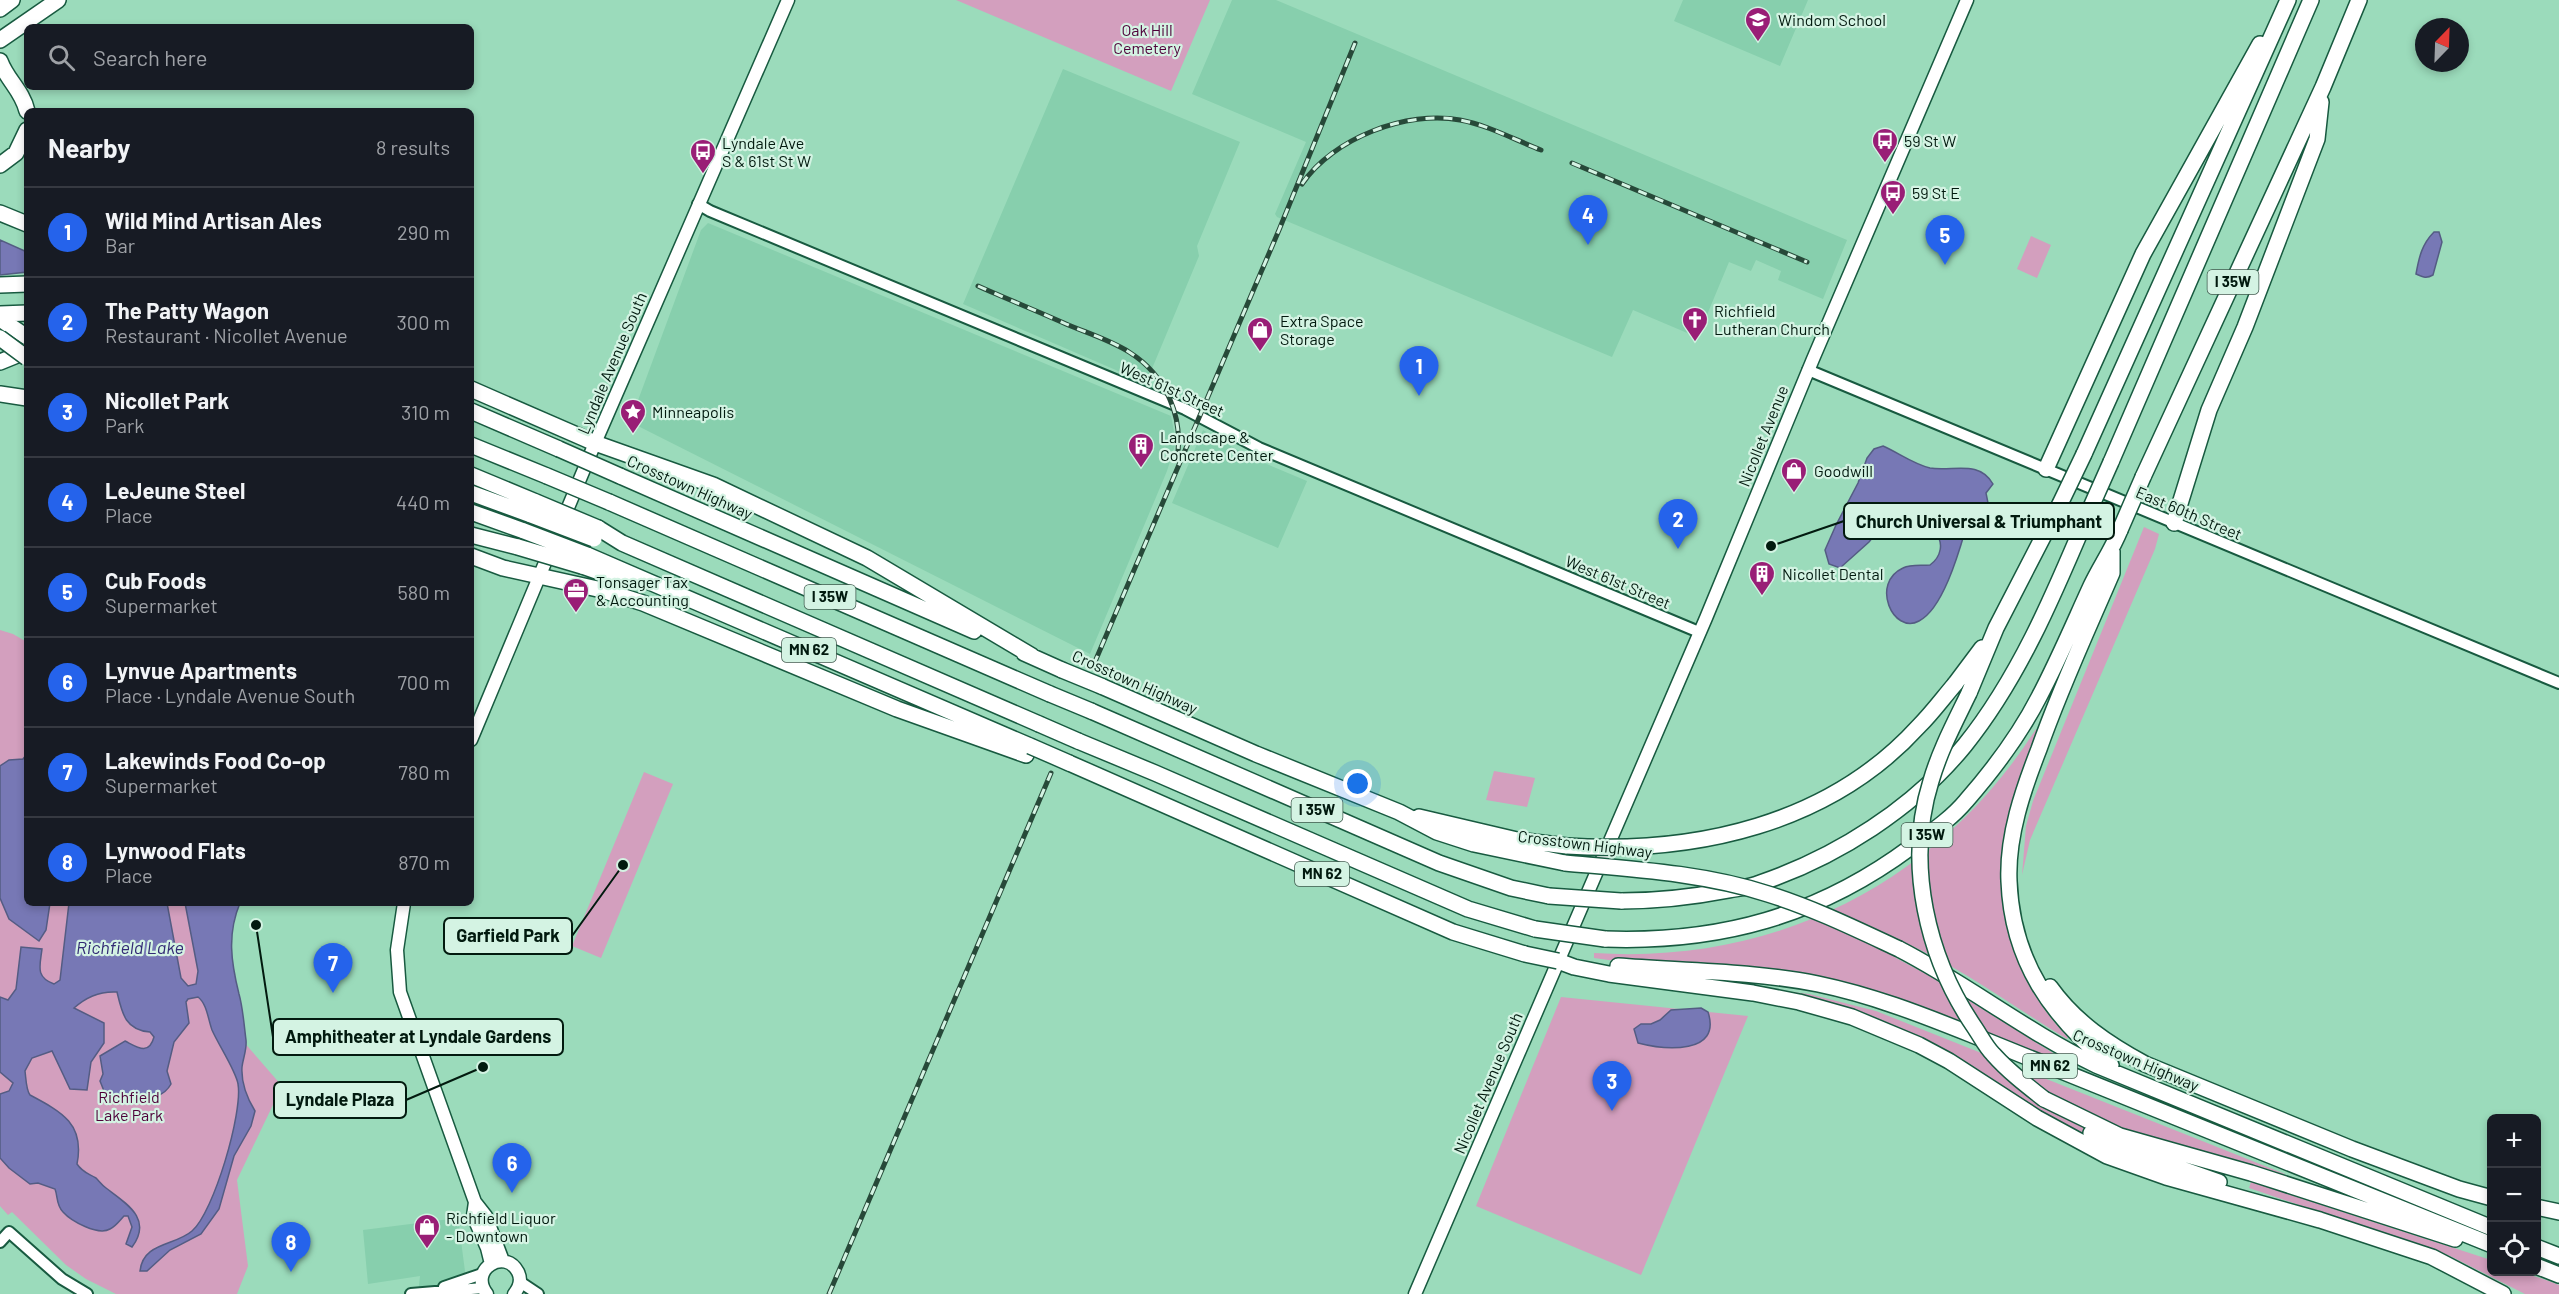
<!DOCTYPE html>
<html lang="en">
<head>
<meta charset="utf-8">
<style>
	body { margin:0; font-family:Barlow,sans-serif; background:#20242c; color:#f1f3f6 }
	.controls { position:absolute; right:18px; bottom:18px; display:grid; overflow:hidden; border-radius:9px; box-shadow:0 3px 9px #0003 }
	.controls button { width:54px; height:54px; display:grid; place-items:center; padding:0; border:0; border-bottom:2px solid #363941; background:#171b24; color:#f1f3f6; font:30px sans-serif }
	.compass { position:absolute; left:2415px; top:18px; width:54px; height:54px; border-radius:50%; background:#171b24; box-shadow:0 3px 9px #0003; rotate:23deg }
	.you { position:absolute; left:1358px; top:784px; width:21px; height:21px; margin:-15px; border:4px solid #fff; border-radius:50%; background:#1a73e8; box-shadow:0 0 0 9px #1a73e833 }
	.badge { display:grid; place-items:center; width:39px; height:39px; border-radius:50%; background:#2563eb; color:#fff; font-size:20px; font-weight:700 }
	.pin { position:absolute; translate:-50% -50px; filter:drop-shadow(0 2px 3px #0008) }
	.pin::after { content:''; position:absolute; top:32px; width:21px; height:18px; background:inherit; clip-path:polygon(0 0,100% 0,50% 100%) }
	.list { margin:0; padding:0; list-style:none }
	h2 { display:flex; justify-content:space-between; align-items:center; height:78px; margin:0; padding:0 24px; font-size:26px }
	h2 small { font-size:20px; font-weight:400; color:#9ea1a6 }
	.list li { display:grid; grid-template-columns:39px 1fr auto; gap:18px; align-items:center; box-sizing:border-box; height:90px; padding:0 24px; border-top:2px solid #363941 }
	.list b { display:block; font-size:22px; white-space:nowrap }
	.list p { margin:0; font-size:20px; white-space:nowrap; color:#9ea1a6 }
	.list em { font-size:20px; font-style:normal; color:#9ea1a6 }
	.icon { flex:none; width:33px; height:33px; fill:none; stroke:currentColor; stroke-width:2; stroke-linecap:round; stroke-linejoin:round }
	.map { position:relative; flex:none; width:2559px; height:1294px; overflow:hidden }
	.search { position:absolute; background:#171b24; box-shadow:0 3px 9px #0003; left:24px; top:24px; width:450px; height:66px; display:flex; align-items:center; gap:15px; box-sizing:border-box; padding:0 21px; border-radius:9px; color:#9ea1a6; font-size:22px }
	.panel { position:absolute; background:#171b24; box-shadow:0 3px 9px #0003; left:24px; top:108px; width:450px; height:798px; border-radius:9px }
	.map>svg:first-child { display:block }
	.built { fill:#87cfad }
	.green { fill:#d39fbe }
	.water { fill:#7778b5; stroke:#545c83; stroke-width:1.5 }
	.lines { fill:none; stroke-linecap:round; stroke-linejoin:round }
	.tertiary-casing { stroke:#185a40; stroke-width:14 }
	.secondary-casing { stroke:#185a40; stroke-width:15 }
	.motorway-casing { stroke:#185a40; stroke-width:18 }
	.tertiary { stroke:#fff; stroke-width:10 }
	.secondary { stroke:#fff; stroke-width:12 }
	.motorway { stroke:#fff; stroke-width:15 }
	.rail-casing { stroke:#274939; stroke-width:5 }
	.rail { stroke:#d4f3e3; stroke-width:3; stroke-dasharray:9; stroke-linecap:butt }
	.motorway-bridge-casing { stroke:#185a40; stroke-width:18; stroke-linecap:butt }
	.motorway-bridge { stroke:#fff; stroke-width:15 }
	.labels { text-anchor:middle; stroke-width:4.5; stroke-linejoin:round; paint-order:stroke }
	.shield { fill:#d4f3e3; stroke:#415b4f; stroke-width:1.5 }
	.shield-label { font-size:15px; font-weight:bold; fill:#021a0f }
	.poi-label { font-size:16px; fill:#021a0f; stroke:#d4f3e3; text-anchor:start }
	.park-label { font-size:16px; fill:#4e0039; stroke:#d4f3e3 }
	.street-label { font-size:16px; fill:#021a0f; stroke:#d4f3e3 }
	.water-label { font-size:18px; font-style:italic; fill:#322a74; stroke:#d4f3e3 }
	.leader { fill:none; stroke:#021a0f; stroke-width:2 }
	.callout-dot { fill:#021a0f; stroke:#d4f3e3; stroke-width:2 }
	.callout { fill:#d4f3e3; stroke:#021a0f; stroke-width:2 }
	.callout-label { font-size:18px; text-anchor:middle; font-weight:bold; fill:#021a0f }
</style>
</head>
<body>
<div class="map">
<svg width="2559" height="1294" viewBox="0 0 2559 1294">
	<rect width="100%" height="100%" fill="#9bdbbb"/>
	<path class="built" d="M1232,0h44l571,240 -24,59 -45,-19 3,-9 -25,-11 -5,11 -22,-9 -30,72 -7,1 -59,-25 -21,47 -335,-140 -2,-3 31,-72 -114,-48z
		M1683,0h125l-28,66 -106,-45z
		M1063,69l177,73 -43,104 2,10 -53,127 -183,-79z
		M708,223l463,193 5,26 -9,29 -77,183 -460,-232 71,-192z
		M1203,430l47,27 57,24 -29,67 -106,-45z
		M458,1218l10,76h-50l2,-18 -52,8 -5,-54z"/>
	<path class="green" d="M956,0h254l-39,91z
		M2031,236l20,9 -14,33 -20,-9z
		M2144,527l15,7 -4,15 -125,291 -8,35 4,-49 7,-25z
		M0,630l13,4 14,8v261h191l-15,92 79,91 -45,94 11,86 -11,28h-121l-30,-15 -20,-14 -54,-53 -4,3 -8,-9z
		M2036,729l3,2c-12,31 -27,62 -33,95 -16,76 7,156 62,211l-1,2c-53,-32 -105,-71 -162,-96l-9,15 32,17 125,78 -2,6 -157,-60 -300,-41v-5c181,12 344,-70 442,-224z
		M1494,771l41,7 -8,29 -41,-7z
		M644,772l29,12 -72,174 -29,-12z
		M1773,990l36,4 67,17 409,163 -2,4 -35,-11 -144,-16 -131,-80z
		M1561,997l187,19 -107,259 -165,-69z
		M2251,1182l240,78 1,12c30,0 39,2 67,13v9h-34l-75,-38 -201,-68z"/>
	<path class="water" d="M2434,232h5l3,10 -9,33c-7,4 -10,2 -17,-1 3,-17 6,-30 18,-42z
		M0,240l27,12v20l-27,3z
		M1883,446c16,7 30,18 47,22 22,4 49,-9 63,16l-7,9 2,10 -17,15 -5,10c-7,24 -23,81 -47,93 -26,14 -49,-38 -16,-53 8,-4 18,-2 27,-3 11,-8 15,-23 4,-33 -5,-5 -13,-6 -17,-11 -6,-6 -6,-9 -15,-12l-15,11 -18,22 -29,26 -11,-4 -4,-14 11,-25 22,-42 9,-25 7,-9z
		M27,754v149h23l-4,27 -7,11 -30,-22 -9,-21v-132l9,-6 14,-1z
		M69,903h98l14,75 7,8 8,-2 2,-13 -13,-68h55c-13,31 -9,59 -1,91 4,14 5,31 7,46 1,10 -3,18 -4,27 -1,16 5,31 13,44l-4,15 -17,30 -15,53 -18,25 -31,16 -23,21h-7c3,-29 35,-25 52,-40 22,-19 51,-119 46,-147 -2,-13 -20,-40 -26,-54 -4,-11 -5,-26 -14,-33l-10,2 -2,3 3,21 -15,19 -7,29 4,13c-10,19 -36,14 -52,19l-13,-7 -6,-15 3,-7 -3,-18 25,-15c12,6 24,15 29,-4l-4,-5c-25,-2 -28,-19 -33,-40 -16,-1 -31,5 -43,16l30,15v20l-13,19 -4,28 -17,-1 -18,-38 -20,7 -7,13c1,7 1,19 5,24 32,17 55,29 47,69 6,9 11,9 19,14 3,3 6,7 10,10 21,16 47,31 26,59l-6,-3 6,-17 -4,-11h-4c-4,4 -8,10 -14,13 -12,7 -39,-8 -47,-17 -7,-7 -5,-15 -8,-23l-17,-6 -8,1 -21,-16 -9,-10v-64l9,-3 4,-8 -13,-11v-75l8,3 8,-11 5,-42 21,2c-2,17 -7,28 12,35l6,-4z
		M1701,1008l7,4c14,43 -43,38 -70,31l-4,-14 7,-5h10l9,-4 11,-10z"/>
	<g class="lines">
		<defs>
			<path id="tertiary" d="M698,204l12,7 475,198 74,39 440,184
				M1808,370l751,313
				M0,1242l9,-10 53,47 25,15
				M520,1282l18,12
				M444,1287l38,-13
				M411,1294l72,-6"/>
			<path id="secondary" d="M471,740l124,-297 193,-443
				M404,903l-7,47 3,42 75,210 11,14 17,45
				M475,1202l-2,14 14,32 4,16
				M487,1294c-19,-24 18,-47 31,-22 4,8 1,16 -4,22
				M1415,1294l291,-676 107,-259 154,-359"/>
			<path id="motorway" d="M0,9l12,-9
				M0,40l58,-40
				M0,61c7,19 22,29 27,50
				M0,165l16,-12 11,-23
				M0,213l27,11
				M0,285l27,-1
				M0,314l27,-1
				M0,319l27,18
				M0,362l27,-11
				M471,389l124,54 118,42 154,73 165,98
				M0,394l27,4
				M471,411l88,38
				M471,445l76,31
				M2084,454l204,-454
				M2111,462l200,-462
				M2046,469l97,-215 117,-210
				M471,475l65,27
				M620,476l354,155
				M2143,477l180,-390 36,-87
				M471,493l60,22
				M609,502l441,192
				M471,512l53,19
				M2174,523l35,-113 36,-83 72,-188 4,-37
				M598,528l24,15 417,181
				M471,535l47,12
				M587,555l443,191
				M471,556l32,12 99,22 41,13 254,106 129,46
				M582,566l34,12
				M1024,653l38,17
				M1955,684l27,-36
				M1101,686l155,68 143,58 38,20 37,12 91,19
				M1969,693l27,-65 64,-124
				M1091,711l348,152 72,25 38,8
				M1078,741l77,32 313,136 67,20
				M1069,763l384,169 72,22
				M1419,817l98,23 50,6
				M1621,901c37,0 72,-4 108,-11 10,-2 22,-3 31,-7 77,-26 154,-75 205,-138 54,-67 89,-151 122,-229
				M1605,939c115,4 213,-23 306,-92 19,-14 40,-28 55,-46 28,-32 54,-67 73,-104 19,-36 35,-74 52,-111 9,-19 21,-36 29,-56
				M1899,949c68,35 128,83 197,116l396,163
				M1558,961l16,6 35,7 144,19 46,9 53,15 67,28 30,16 88,57 70,38 59,21 154,43 112,37 71,37
				M1618,966c66,5 135,5 200,18 53,11 102,30 152,50l522,211
				M2050,987c25,35 58,57 95,77l207,85 107,40 33,9
				M2111,1065c-60,-49 -99,-104 -102,-184 -2,-45 14,-91 30,-132 21,-60 48,-118 73,-176v-22
				M2044,1099l76,37 131,37 204,66
				M2091,1133l20,11 108,38
				M2536,1207l23,5
				M2536,1247l23,9
				M2536,1266l23,9"/>
		</defs>
		<use href="#tertiary" class="tertiary-casing"/>
		<use href="#secondary" class="secondary-casing"/>
		<use href="#motorway" class="motorway-casing"/>
		<use href="#tertiary" class="tertiary"/>
		<use href="#secondary" class="secondary"/>
		<use href="#motorway" class="motorway"/>
		<defs>
			<path id="rail" d="M1572,163l235,99
				M1302,184c31,-46 105,-74 158,-64 28,5 55,20 81,30
				M978,286c29,13 59,25 88,38 21,9 44,16 63,28 37,23 55,65 48,107
				M1094,664l185,-434 76,-187
				M829,1294l222,-521"/>
		</defs>
		<use href="#rail" class="rail-casing"/>
		<use href="#rail" class="rail"/>
		<defs>
			<path id="motorway-bridge" d="M0,338l27,20
				M559,449l61,27
				M547,476l62,26
				M536,502l62,26
				M2060,504l24,-50
				M531,515l63,24
				M2087,516l24,-54
				M2120,530l23,-53
				M524,531l63,24
				M518,547l64,19
				M1062,670l39,16
				M1969,693c-14,29 -29,57 -38,88 -26,83 -4,177 44,247 6,9 11,19 18,26 15,17 33,31 51,45
				M1050,694l41,17
				M1039,724l39,17
				M1030,746l39,17
				M1567,846c128,8 262,-21 352,-120 13,-13 24,-28 36,-42
				M1565,863c67,6 139,10 203,31 45,14 88,35 131,55
				M1549,896l72,5
				M1535,929l70,10
				M1525,954l33,7"/>
		</defs>
		<use href="#motorway-bridge" class="motorway-bridge-casing"/>
		<use href="#motorway-bridge" class="motorway-bridge"/>
	</g>
	<defs>
		<symbol id="school-pin" viewBox="-11 -11 22 30"><path d="M0 17L-7.5 6A9.5 9.5 0 1 1 7.5 6Z" fill="#991e76" stroke="#d4f3e3"/><path d="M0-5L7-2L0 1L-7-2ZM-4 1L0 2.5L4 1V4Q0 6-4 4Z" fill="#fff"/></symbol>
		<symbol id="bus-pin" viewBox="-11 -11 22 30"><path d="M0 17L-7.5 6A9.5 9.5 0 1 1 7.5 6Z" fill="#991e76" stroke="#d4f3e3"/><path d="M-5-6H5V4H4V6H2V4H-2V6H-4V4H-5ZM-3.5-4V0h7V-4ZM-3.5 1.2v1.5H-2V1.2ZM2 1.2v1.5H3.5V1.2Z" fill="#fff"/></symbol>
		<symbol id="church-pin" viewBox="-11 -11 22 30"><path d="M0 17L-7.5 6A9.5 9.5 0 1 1 7.5 6Z" fill="#991e76" stroke="#d4f3e3"/><path d="M-1.2-6h2.4v3.5h3.3v2.4h-3.3V6h-2.4V-.1h-3.3v-2.4h3.3Z" fill="#fff"/></symbol>
		<symbol id="shop-pin" viewBox="-11 -11 22 30"><path d="M0 17L-7.5 6A9.5 9.5 0 1 1 7.5 6Z" fill="#991e76" stroke="#d4f3e3"/><path d="M-5-2.5h2.3a2.7 3.5 0 0 1 5.4 0H5L5.5 6h-11ZM-1.5-2.5h3a1.5 2.3 0 0 0-3 0Z" fill="#fff"/></symbol>
		<symbol id="sight-pin" viewBox="-11 -11 22 30"><path d="M0 17L-7.5 6A9.5 9.5 0 1 1 7.5 6Z" fill="#991e76" stroke="#d4f3e3"/><path d="M0-6L1.8-2.2L6-1.7L2.9 1.2L3.7 5.4L0 3.3L-3.7 5.4L-2.9 1.2L-6-1.7L-1.8-2.2Z" fill="#fff"/></symbol>
		<symbol id="building-pin" viewBox="-11 -11 22 30"><path d="M0 17L-7.5 6A9.5 9.5 0 1 1 7.5 6Z" fill="#991e76" stroke="#d4f3e3"/><path d="M-4-6H4V6H1V3H-1V6H-4ZM-2.5-4.3h1.7v1.8h-1.7ZM.8-4.3h1.7v1.8H.8ZM-2.5-1h1.7V.8h-1.7ZM.8-1h1.7V.8H.8Z" fill="#fff"/></symbol>
		<symbol id="office-pin" viewBox="-11 -11 22 30"><path d="M0 17L-7.5 6A9.5 9.5 0 1 1 7.5 6Z" fill="#991e76" stroke="#d4f3e3"/><path d="M-6-3h4V-5.5h4V-3h4V5H-6ZM-1-4.5V-3h2v-1.5ZM-6 0V1H6V0Z" fill="#fff"/></symbol>
	</defs>
	<g fill-rule="evenodd">
		<use href="#school-pin" x="1743" y="5" width="30" height="40"/>
		<use href="#bus-pin" x="1870" y="126" width="30" height="40"/>
		<use href="#bus-pin" x="688" y="137" width="30" height="40"/>
		<use href="#bus-pin" x="1878" y="178" width="30" height="40"/>
		<use href="#church-pin" x="1680" y="305" width="30" height="40"/>
		<use href="#shop-pin" x="1245" y="315" width="30" height="40"/>
		<use href="#sight-pin" x="618" y="397" width="30" height="40"/>
		<use href="#building-pin" x="1126" y="431" width="30" height="40"/>
		<use href="#shop-pin" x="1779" y="456" width="30" height="40"/>
		<use href="#building-pin" x="1747" y="559" width="30" height="40"/>
		<use href="#office-pin" x="561" y="576" width="30" height="40"/>
		<use href="#shop-pin" x="412" y="1212" width="30" height="40"/>
	</g>
	<g class="labels">
		<g class="shield">
			<rect x="2207.5" y="270" width="51" height="24" rx="4.5"/>
			<rect x="804.5" y="585" width="51" height="24" rx="4.5"/>
			<rect x="782" y="638" width="54" height="24" rx="4.5"/>
			<rect x="1291.5" y="798" width="51" height="24" rx="4.5"/>
			<rect x="1901.5" y="823" width="51" height="24" rx="4.5"/>
			<rect x="1295" y="862" width="54" height="24" rx="4.5"/>
			<rect x="2023" y="1054" width="54" height="24" rx="4.5"/>
		</g>
		<g class="shield-label">
			<text x="2233" y="287">I 35W</text>
			<text x="830" y="602">I 35W</text>
			<text x="809" y="655">MN 62</text>
			<text x="1317" y="815">I 35W</text>
			<text x="1927" y="840">I 35W</text>
			<text x="1322" y="879">MN 62</text>
			<text x="2050" y="1071">MN 62</text>
		</g>
		<g class="poi-label">
			<text x="1778" y="26">Windom School</text>
			<text x="1904" y="147">59 St W</text>
			<text x="722" y="149">Lyndale Ave<tspan x="722" dy="18">S &amp; 61st St W</tspan></text>
			<text x="1912" y="199">59 St E</text>
			<text x="1714" y="317">Richfield<tspan x="1714" dy="18">Lutheran Church</tspan></text>
			<text x="1280" y="327">Extra Space<tspan x="1280" dy="18">Storage</tspan></text>
			<text x="652" y="418">Minneapolis</text>
			<text x="1160" y="443">Landscape &amp;<tspan x="1160" dy="18">Concrete Center</tspan></text>
			<text x="1814" y="477">Goodwill</text>
			<text x="1782" y="580">Nicollet Dental</text>
			<text x="596" y="588">Tonsager Tax<tspan x="596" dy="18">&amp; Accounting</tspan></text>
			<text x="446" y="1224">Richfield Liquor<tspan x="446" dy="18">- Downtown</tspan></text>
		</g>
		<g class="park-label">
			<text x="1147" y="36">Oak Hill<tspan x="1147" dy="18">Cemetery</tspan></text>
			<text x="129" y="1103">Richfield<tspan x="129" dy="18">Lake Park</tspan></text>
		</g>
		<g class="street-label">
			<text transform="translate(612 363) rotate(-67)" y="6">Lyndale Avenue South</text>
			<text transform="translate(1172 389) rotate(24)" y="6">West 61st Street</text>
			<text transform="translate(1763 436) rotate(-68)" y="6">Nicollet Avenue</text>
			<text transform="translate(690 487) rotate(24)" y="6">Crosstown Highway</text>
			<text transform="translate(2189 513) rotate(23)" y="6">East 60th Street</text>
			<text transform="translate(1618 582) rotate(23)" y="6">West 61st Street</text>
			<text transform="translate(1135 682) rotate(24)" y="6">Crosstown Highway</text>
			<text transform="translate(1585 844) rotate(7)" y="6">Crosstown Highway</text>
			<text transform="translate(2136 1060) rotate(23)" y="6">Crosstown Highway</text>
			<text transform="translate(1488 1083) rotate(-67)" y="6">Nicollet Avenue South</text>
		</g>
		<g class="water-label">
			<text x="130" y="954">Richfield Lake</text>
		</g>
	</g>
	<path class="leader" d="M1771 546L1844 521M623 865L572 936M256 925L273 1037M483 1067L406 1100"/>
	<g class="callout-dot">
		<circle cx="1771" cy="546" r="6"/>
		<circle cx="623" cy="865" r="6"/>
		<circle cx="256" cy="925" r="6"/>
		<circle cx="483" cy="1067" r="6"/>
	</g>
	<g class="callout">
		<rect x="1844" y="503" width="270" height="36" rx="6"/>
		<rect x="444" y="918" width="128" height="36" rx="6"/>
		<rect x="273" y="1019" width="290" height="36" rx="6"/>
		<rect x="274" y="1082" width="132" height="36" rx="6"/>
	</g>
	<g class="callout-label">
		<text x="1979" y="528">Church Universal &amp; Triumphant</text>
		<text x="508" y="942">Garfield Park</text>
		<text x="418" y="1043">Amphitheater at Lyndale Gardens</text>
		<text x="340" y="1106">Lyndale Plaza</text>
	</g>
</svg>
<div class="controls">
<button>+</button>
<button>−</button>
<button><svg class="icon" aria-label="locate" viewBox="0 0 24 24"><circle cx="12" cy="12" r="6"/><path d="M12 2v4M12 18v4M2 12h4M18 12h4"/></svg></button>
</div>
<svg class="compass" viewBox="-18 -18 36 36"><path d="M0-13l5 13h-10z" fill="#e53935"/><path d="M0 13l5-13h-10z" fill="#9ea1a6"/></svg>
<div class="you"></div>
<div class="pin badge" style="left:1419px;top:396px">1</div>
<div class="pin badge" style="left:1678px;top:549px">2</div>
<div class="pin badge" style="left:1612px;top:1111px">3</div>
<div class="pin badge" style="left:1588px;top:245px">4</div>
<div class="pin badge" style="left:1945px;top:265px">5</div>
<div class="pin badge" style="left:512px;top:1193px">6</div>
<div class="pin badge" style="left:333px;top:993px">7</div>
<div class="pin badge" style="left:291px;top:1272px">8</div>
<div class="search"><svg class="icon" aria-label="search" viewBox="0 0 24 24"><circle cx="10" cy="10" r="6"/><path d="M15 15l6 6"/></svg>Search here</div>
<section class="panel">
<h2>Nearby<small>8 results</small></h2>
<ul class="list">
<li><span class="badge">1</span><div><b>Wild Mind Artisan Ales</b><p>Bar</p></div><em>290 m</em></li>
<li><span class="badge">2</span><div><b>The Patty Wagon</b><p>Restaurant · Nicollet Avenue</p></div><em>300 m</em></li>
<li><span class="badge">3</span><div><b>Nicollet Park</b><p>Park</p></div><em>310 m</em></li>
<li><span class="badge">4</span><div><b>LeJeune Steel</b><p>Place</p></div><em>440 m</em></li>
<li><span class="badge">5</span><div><b>Cub Foods</b><p>Supermarket</p></div><em>580 m</em></li>
<li><span class="badge">6</span><div><b>Lynvue Apartments</b><p>Place · Lyndale Avenue South</p></div><em>700 m</em></li>
<li><span class="badge">7</span><div><b>Lakewinds Food Co-op</b><p>Supermarket</p></div><em>780 m</em></li>
<li><span class="badge">8</span><div><b>Lynwood Flats</b><p>Place</p></div><em>870 m</em></li>
</ul>
</section>
</div>
</body>
</html>
